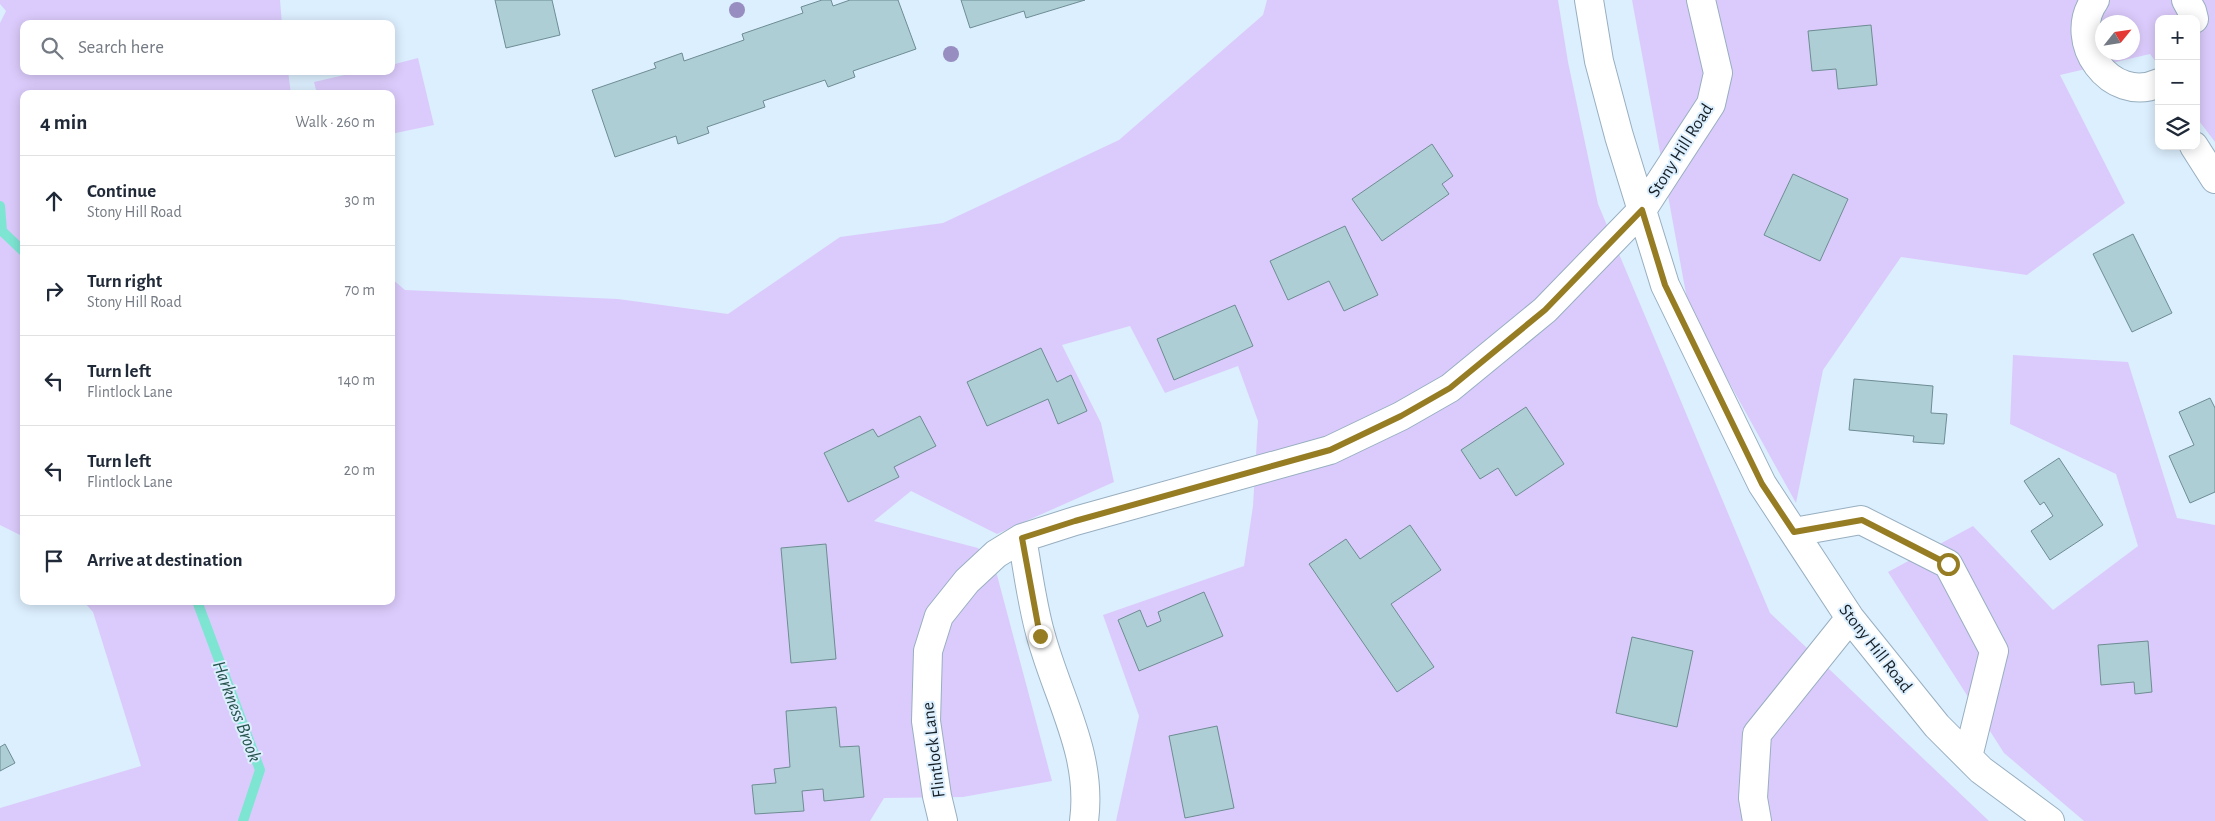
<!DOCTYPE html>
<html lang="en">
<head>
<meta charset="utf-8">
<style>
	body { margin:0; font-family:"Alegreya Sans",sans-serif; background:#f2f2f3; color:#1f2937 }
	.controls { position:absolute; right:15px; top:15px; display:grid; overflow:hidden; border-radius:10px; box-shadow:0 2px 12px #0003 }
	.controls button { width:45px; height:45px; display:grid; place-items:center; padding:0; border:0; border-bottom:1px solid #e0e1e3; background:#fff; color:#1f2937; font:25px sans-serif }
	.compass { position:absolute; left:2095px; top:15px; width:45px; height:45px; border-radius:50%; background:#fff; box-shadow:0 2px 12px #0003; rotate:60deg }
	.stop { position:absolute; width:15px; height:15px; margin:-11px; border:4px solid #967d24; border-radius:50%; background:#fff }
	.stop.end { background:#967d24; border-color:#fff; box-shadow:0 1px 5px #0008 }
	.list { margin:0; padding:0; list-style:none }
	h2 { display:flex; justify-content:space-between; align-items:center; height:65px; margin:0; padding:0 20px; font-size:21px }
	h2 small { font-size:16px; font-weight:400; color:#747a83 }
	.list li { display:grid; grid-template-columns:32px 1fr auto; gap:15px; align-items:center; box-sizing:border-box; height:90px; padding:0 20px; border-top:1px solid #e0e1e3 }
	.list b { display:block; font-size:19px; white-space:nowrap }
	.list p { margin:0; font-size:16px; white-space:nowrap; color:#747a83 }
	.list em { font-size:16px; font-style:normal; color:#747a83 }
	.icon { flex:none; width:28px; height:28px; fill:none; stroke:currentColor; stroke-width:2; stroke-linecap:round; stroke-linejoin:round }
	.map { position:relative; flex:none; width:2215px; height:821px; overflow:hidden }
	.search { position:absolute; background:#fff; box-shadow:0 2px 12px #0003; left:20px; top:20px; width:375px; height:55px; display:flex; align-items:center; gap:12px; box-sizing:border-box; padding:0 18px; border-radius:10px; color:#747a83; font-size:19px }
	.panel { position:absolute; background:#fff; box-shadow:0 2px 12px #0003; left:20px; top:90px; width:375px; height:515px; border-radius:10px }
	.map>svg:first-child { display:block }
	.green { fill:#dbcbfc; fill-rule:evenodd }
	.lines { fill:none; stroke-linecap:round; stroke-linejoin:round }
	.stream { stroke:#7ee5d3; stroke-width:10 }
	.building { fill:#adced4; stroke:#6d8c93 }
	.minor-casing { stroke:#98afc0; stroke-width:30 }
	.minor { stroke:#fff; stroke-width:28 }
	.tree { fill:#978dc0 }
	.route { stroke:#967d24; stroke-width:6 }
	.labels { text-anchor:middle; stroke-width:4; stroke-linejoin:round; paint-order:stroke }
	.street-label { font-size:18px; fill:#161f26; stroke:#dceffe }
	.water-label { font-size:19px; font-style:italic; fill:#26534c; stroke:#dceffe }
</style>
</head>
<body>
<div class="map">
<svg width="2215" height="821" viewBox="0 0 2215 821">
	<rect width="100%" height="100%" fill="#dceffe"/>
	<path class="green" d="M0,0h280l2,24h-258v47h264l3,23h-267v443l-24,-12v-502l6,-12 -6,-7z
		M1267,0h291l10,62 30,142 172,409 219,208h-873l23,-105 -36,-101 141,-49 9,-60 5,-85 -20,-55 -73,27 -35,-67 -68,19 39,78 13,59 -117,52 -86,-43 -37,30 104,27 19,27 55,206 -89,16 -79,1 -14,23h-870v-13l141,-42 -48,-154 -10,-11h308v-323l14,12 213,9 110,15 112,-77 103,-14 176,-83 144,-125z
		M1632,0h583v142l-19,-25v-98h-37v47l-9,-12 -90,21 65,128 -98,72 -126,-18 -78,113 -27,133 -107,-193zM2102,22h30v30h-30z
		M418,58l16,67 -43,9v-40h-74l-3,-12 48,-11h29v-6z
		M2013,355l115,7 49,156 38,7v296h-131l-80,-68 -116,-181 85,-46 80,84 85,-64 -22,-72 -106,-50z"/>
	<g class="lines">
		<path class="stream" d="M0,206l2,25 22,21
			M197,601l63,169 -17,51"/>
	</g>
	<path class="building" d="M495,0h57l8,35 -54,13z
		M822,0h9l2,6 17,-6h48l18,49 -63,22 2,6 -27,10 -3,-7 -62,21 2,6 -58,20 2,6 -31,11 -2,-8 -61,21 -23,-67 64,-22 -2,-5 28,-10 2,8 60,-21 -2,-6 61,-21 -2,-6z
		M961,0h124l-59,18 -2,-7 -54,17z
		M1871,25l6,60 -39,4 -2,-20 -24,2 -4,-40z
		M1432,144l21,32 -11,8 7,10 -67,47 -30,-42z
		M1793,174l55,25 -28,62 -56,-26z
		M1345,226l33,69 -34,16 -15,-30 -41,19 -18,-39z
		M2133,234l39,79 -40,19 -39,-78z
		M1235,305l18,41 -79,34 -17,-41z
		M1041,348l16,34 14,-7 16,36 -29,13 -10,-25 -61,27 -20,-44z
		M1854,379l79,7 -2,27 16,1 -3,30 -31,-2 1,-6 -65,-6z
		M2210,398l5,10v84l-25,11 -21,-47 25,-11 -15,-33z
		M1526,407l38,57 -48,32 -18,-28 -18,11 -19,-29z
		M920,416l16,30 -42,21 5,10 -51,25 -24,-49 49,-24 5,8z
		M2059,458l44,67 -53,35 -19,-29 22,-15 -9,-14 -4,3 -16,-24z
		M1410,525l31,45 -50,34 43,63 -37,25 -88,-128 37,-25 14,20z
		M826,544l10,115 -45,4 -10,-115z
		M1204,592l19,44 -84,35 -21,-51 22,-10 7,17 14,-6 -3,-9z
		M1632,637l61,14 -16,76 -61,-14z
		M2148,641l4,51 -17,2 -1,-12 -33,3 -3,-40z
		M836,707l4,40 19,-1 5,51 -40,4 -1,-12 -21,2 2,20 -49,3 -3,-29 24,-2 -2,-14 16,-2 -4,-56z
		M1217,726l17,82 -49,10 -16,-82z
		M5,744l10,19 -15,8v-24z"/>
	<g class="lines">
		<defs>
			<path id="minor" d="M1589,0l10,61 20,75 46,149 97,199 88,134 87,108 44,44 69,51
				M2095,0c-30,41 16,105 64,83
				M2186,0l6,11 2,8
				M2194,146l21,33
				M1794,532l67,-12 87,44 46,87 -26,106
				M1022,538c6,33 10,67 19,98 17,63 52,118 43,185
				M943,821l-6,-25 -11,-75 2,-70 11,-35 28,-35 29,-27 26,-16 53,-17 255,-71 71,-34 49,-28 95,-78 97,-100 69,-106 7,-31 -17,-73
				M1757,821l-4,-23 4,-64 93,-116"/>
		</defs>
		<use href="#minor" class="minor-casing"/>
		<use href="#minor" class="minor"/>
	</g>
	<g class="tree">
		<circle cx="737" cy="10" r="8"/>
		<circle cx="951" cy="54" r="8"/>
	</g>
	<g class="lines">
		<path class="route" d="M1040,636l-18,-98 53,-17 255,-71 71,-34 49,-28 95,-78 97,-100 23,75 97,199 32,48 68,-12 86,44"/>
	</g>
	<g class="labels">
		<g class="street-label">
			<text transform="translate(1680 150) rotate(-58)" y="6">Stony Hill Road</text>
			<text transform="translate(1876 648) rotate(52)" y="6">Stony Hill Road</text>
			<text transform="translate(933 750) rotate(-97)" y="6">Flintlock Lane</text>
		</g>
		<g class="water-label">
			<text transform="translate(238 711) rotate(69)" y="7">Harkness Brook</text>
		</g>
	</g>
</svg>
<div class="controls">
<button>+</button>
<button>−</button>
<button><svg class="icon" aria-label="layers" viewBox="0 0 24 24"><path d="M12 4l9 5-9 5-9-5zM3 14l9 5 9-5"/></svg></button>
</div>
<svg class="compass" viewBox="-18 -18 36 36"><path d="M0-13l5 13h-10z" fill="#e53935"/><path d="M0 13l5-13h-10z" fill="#747a83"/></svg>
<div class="stop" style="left:1948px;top:564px"></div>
<div class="stop end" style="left:1040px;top:636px"></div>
<div class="search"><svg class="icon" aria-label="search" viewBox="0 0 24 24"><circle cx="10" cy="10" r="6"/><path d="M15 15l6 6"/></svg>Search here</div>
<section class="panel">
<h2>4 min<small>Walk · 260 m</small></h2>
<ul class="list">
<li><svg class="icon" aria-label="ahead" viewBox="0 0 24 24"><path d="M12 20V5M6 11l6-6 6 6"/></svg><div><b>Continue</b><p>Stony Hill Road</p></div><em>30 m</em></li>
<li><svg class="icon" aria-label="right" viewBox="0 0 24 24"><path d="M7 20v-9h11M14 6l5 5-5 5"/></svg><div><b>Turn right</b><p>Stony Hill Road</p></div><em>70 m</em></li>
<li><svg class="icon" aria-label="left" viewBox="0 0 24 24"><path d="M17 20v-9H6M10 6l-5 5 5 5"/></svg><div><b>Turn left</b><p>Flintlock Lane</p></div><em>140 m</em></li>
<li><svg class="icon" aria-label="left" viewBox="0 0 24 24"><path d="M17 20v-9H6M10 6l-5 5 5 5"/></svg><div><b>Turn left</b><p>Flintlock Lane</p></div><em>20 m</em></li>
<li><svg class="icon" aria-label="arrive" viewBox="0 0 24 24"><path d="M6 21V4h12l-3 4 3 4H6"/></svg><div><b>Arrive at destination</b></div></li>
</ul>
</section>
</div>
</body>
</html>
